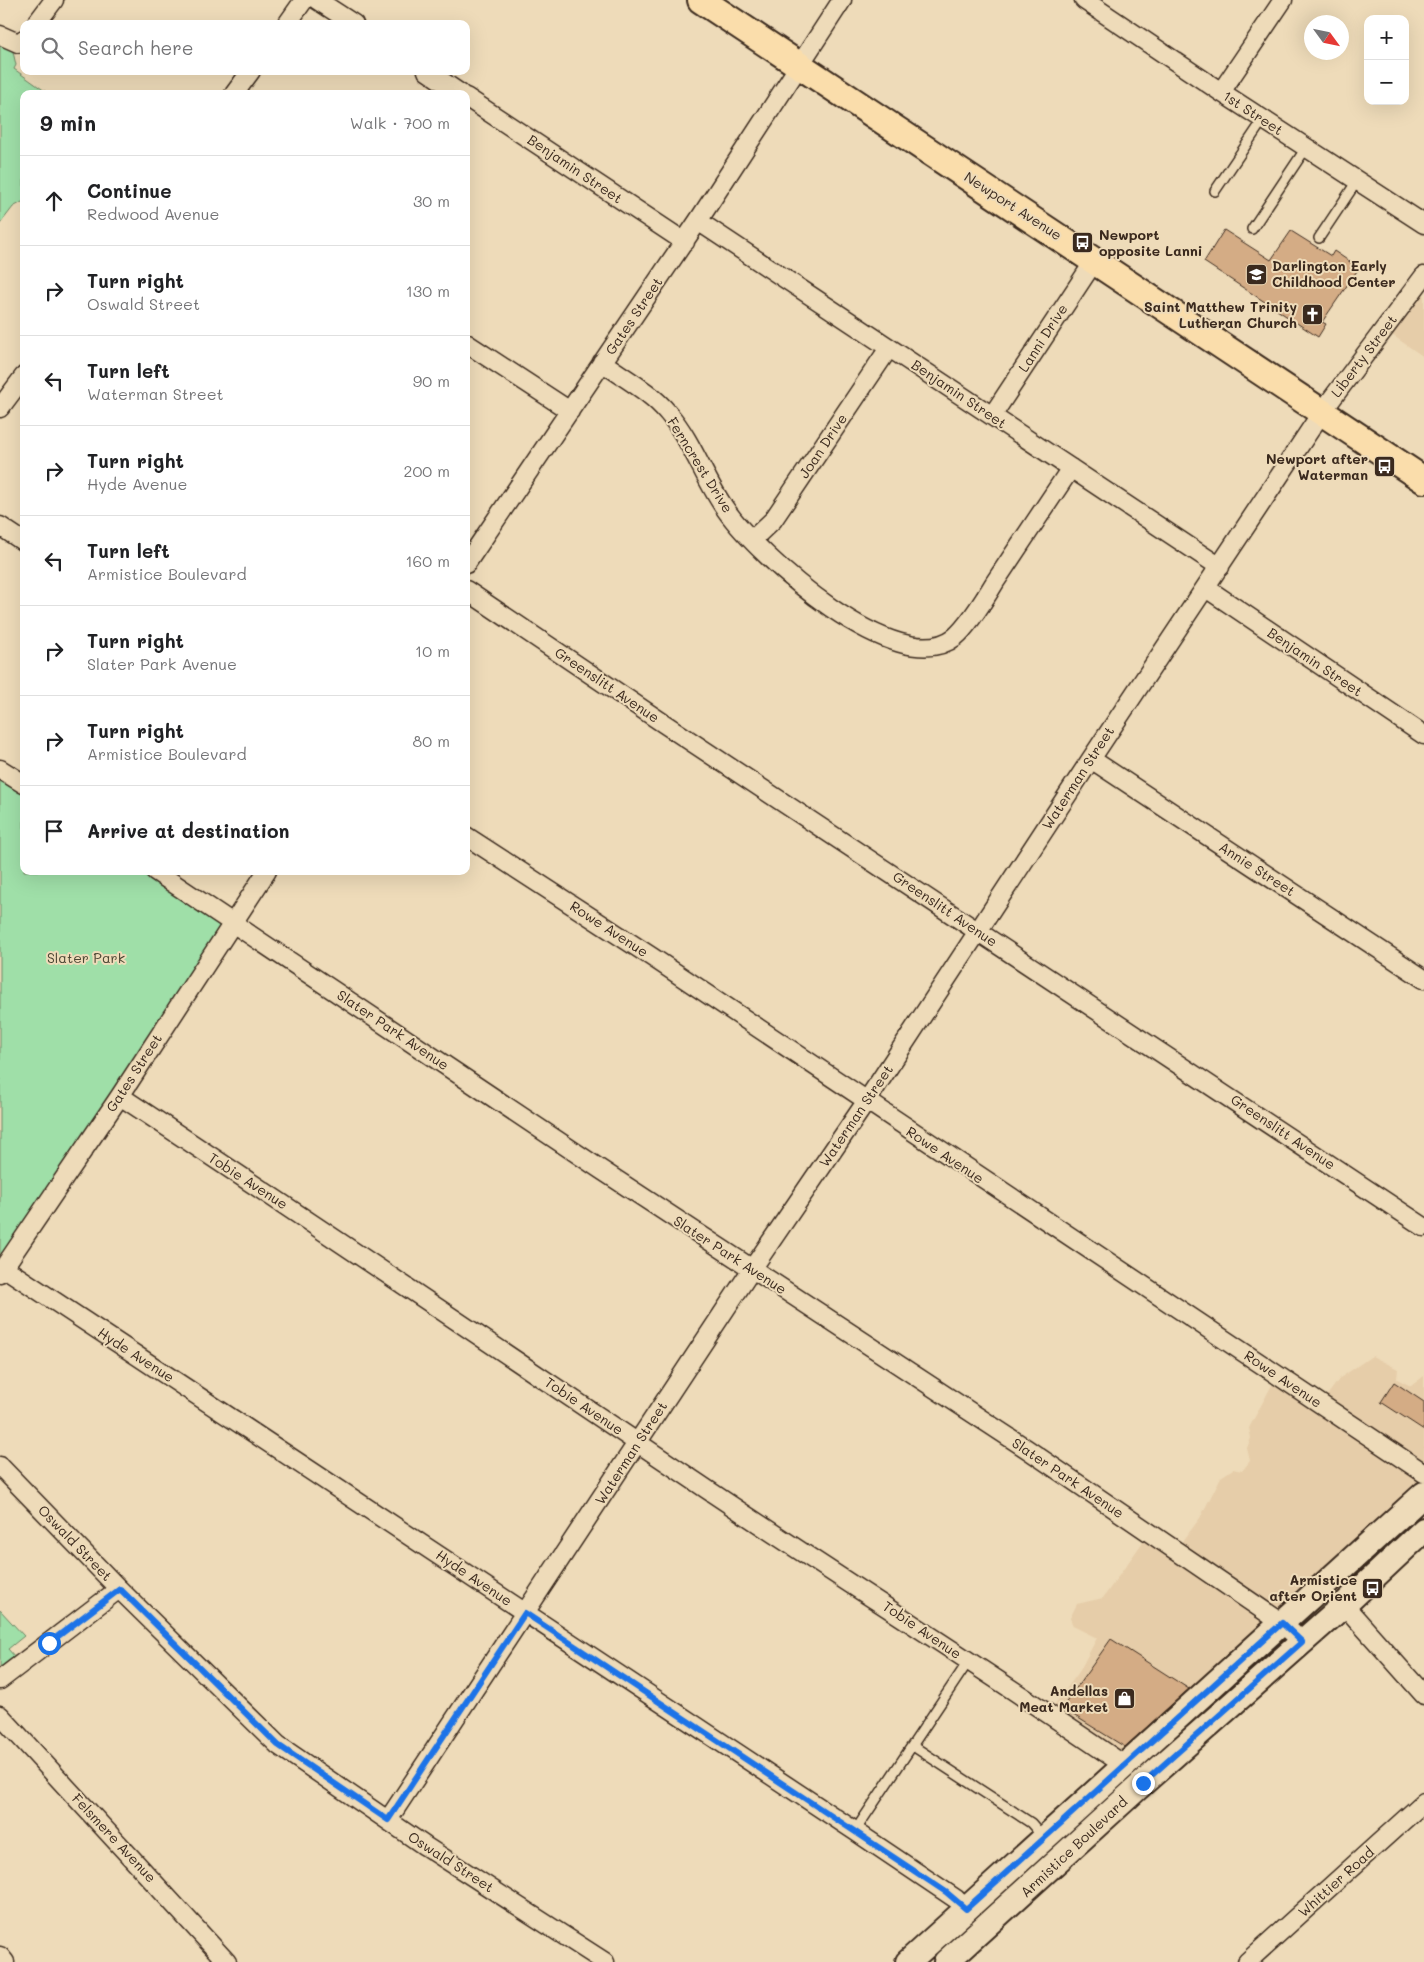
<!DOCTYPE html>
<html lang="en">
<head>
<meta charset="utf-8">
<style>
	body { margin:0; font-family:Mali,sans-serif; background:#f2f2f2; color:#202124 }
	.controls { position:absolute; right:15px; top:15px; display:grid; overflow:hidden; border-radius:10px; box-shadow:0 5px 20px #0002 }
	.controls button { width:45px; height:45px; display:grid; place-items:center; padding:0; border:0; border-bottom:1px solid #e0e0e0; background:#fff; color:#202124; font:25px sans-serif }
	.compass { position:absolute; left:1304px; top:15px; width:45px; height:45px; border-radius:50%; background:#fff; box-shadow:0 5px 20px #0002; rotate:123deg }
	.stop { position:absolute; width:15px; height:15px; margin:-11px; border:4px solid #1a73e8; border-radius:50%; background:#fff }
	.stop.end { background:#1a73e8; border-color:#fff; box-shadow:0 1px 5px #0008 }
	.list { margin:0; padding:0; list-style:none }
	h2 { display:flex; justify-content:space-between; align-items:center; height:65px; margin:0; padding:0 20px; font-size:21px }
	h2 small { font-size:16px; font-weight:400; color:#757577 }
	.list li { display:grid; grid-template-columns:32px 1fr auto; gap:15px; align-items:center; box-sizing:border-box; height:90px; padding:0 20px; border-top:1px solid #e0e0e0 }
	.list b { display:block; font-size:19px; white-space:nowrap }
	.list p { margin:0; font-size:16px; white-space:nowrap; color:#757577 }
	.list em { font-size:16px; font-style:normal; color:#757577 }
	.icon { flex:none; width:28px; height:28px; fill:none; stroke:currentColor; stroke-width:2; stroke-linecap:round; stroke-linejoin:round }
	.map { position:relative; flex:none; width:1424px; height:1962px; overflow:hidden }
	.search { position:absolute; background:#fff; box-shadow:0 5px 20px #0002; left:20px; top:20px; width:450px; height:55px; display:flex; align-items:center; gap:12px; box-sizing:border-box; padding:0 18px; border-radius:10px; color:#757577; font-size:19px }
	.panel { position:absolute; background:#fff; box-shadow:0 5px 20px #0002; left:20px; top:90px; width:450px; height:785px; border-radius:10px }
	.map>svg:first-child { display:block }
	.built { fill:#e6cda9 }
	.green { fill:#9fdfa8; stroke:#6d8463 }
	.building { fill:#d4ac85; stroke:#3b2a1e }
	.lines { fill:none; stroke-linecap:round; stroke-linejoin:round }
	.service-casing { stroke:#3b2a1e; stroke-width:12 }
	.minor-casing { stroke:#3b2a1e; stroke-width:21 }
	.secondary-casing { stroke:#3b2a1e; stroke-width:28 }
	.primary-casing { stroke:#3b2a1e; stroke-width:30 }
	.service { stroke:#eedbb9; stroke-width:9 }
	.minor { stroke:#eedbb9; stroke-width:18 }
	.secondary { stroke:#eedbb9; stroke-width:24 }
	.primary { stroke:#faddab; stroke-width:26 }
	.route { stroke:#1a73e8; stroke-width:6 }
	.labels { text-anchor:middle; stroke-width:4; stroke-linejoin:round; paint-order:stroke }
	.street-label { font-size:14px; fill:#3b2a1e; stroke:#eedbb9 }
	.poi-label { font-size:14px; font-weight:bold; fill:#3b2a1e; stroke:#eedbb9; text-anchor:end }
	.park-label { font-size:14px; fill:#4a4533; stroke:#eedbb9 }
</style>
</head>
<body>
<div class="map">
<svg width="1424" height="1962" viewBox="0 0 1424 1962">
	<rect width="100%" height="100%" fill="#eedbb9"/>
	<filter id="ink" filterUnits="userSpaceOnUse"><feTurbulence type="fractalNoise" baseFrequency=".02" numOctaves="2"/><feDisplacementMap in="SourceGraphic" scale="10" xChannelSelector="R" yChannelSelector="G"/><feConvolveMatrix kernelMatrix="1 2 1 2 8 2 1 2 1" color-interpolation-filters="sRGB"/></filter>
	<g filter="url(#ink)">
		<path class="built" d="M1424,264v93l-45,-31z
			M1372,1356l26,13 -1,10 14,7 13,-10v109l-300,276 -78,-45 33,-44 18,-34 -24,-12 -3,-8 7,-14 26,-6 42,-59 28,15 27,-36 21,-41 12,-8 9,2 8,-10 -3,-13 4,-10 -2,-10 24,-45 4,-1 40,27 23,-31z"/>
		<path class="green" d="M0,36l11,7 5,22 -2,4 35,25h-25v107l-11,6 -13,17z
			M0,771l24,16v84h125l76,53 -225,348z
			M0,1610l24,26 -16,13 14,16 -22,18z"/>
		<path class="building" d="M1224,230l47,30 20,-29 40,25 3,-5 25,17 -37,54 4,2 -8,13 -114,-75z
			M1394,1382l30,20v28l-43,-28z
			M1111,1639l78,50 -64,58 -63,-39z"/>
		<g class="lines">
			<defs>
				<path id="service" d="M1215,191l48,-71
					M1252,229l54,-81
					M1319,238l38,-57
					M913,1746l118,77 13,15
					M855,1831l113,-169"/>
				<path id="minor" d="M317,0l37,24
					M1084,0l137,92 203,132
					M36,24l18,-24
					M287,24l17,-24
					M0,35l18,8 6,-4
					M427,71l34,23
					M1221,92l62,-92
					M234,94l17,-23
					M466,97l219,145
					M698,221l522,346
					M466,343l104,68
					M602,362c22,16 49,30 66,51 25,29 36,66 58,97 32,46 171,172 229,127 13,-11 31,-40 40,-55 25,-38 51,-76 76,-114
					M0,408l24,-32
					M992,416l103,-156
					M0,526l24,16
					M752,540l21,-20 116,-172
					M466,564l232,-343 144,-221
					M1206,588l218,147
					M466,590l194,131 764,506
					M1091,759l333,220
					M0,769l24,15
					M466,836l186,121 772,516
					M155,871l445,298 427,280 255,174 20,19
					M120,1096c199,131 396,265 594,398 136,91 275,178 410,271
					M3,1267l852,564 101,68 10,10
					M0,1273l120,-177 147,-225
					M0,1466l119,123 159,156 147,101 180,116
					M1344,1605l80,90
					M0,1680l119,-91
					M0,1715l227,247
					M388,1820l364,-551 114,-167 225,-343 231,-347 102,-136
					M0,1956l5,6
					M1247,1962l177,-160"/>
				<path id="secondary" d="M908,1962l516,-468
					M946,1962l197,-179 201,-178 80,-75"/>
				<path id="primary" d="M701,0l723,480"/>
			</defs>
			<use href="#service" class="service-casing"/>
			<use href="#minor" class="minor-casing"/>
			<use href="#secondary" class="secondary-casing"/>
			<use href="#primary" class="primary-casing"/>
			<use href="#service" class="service"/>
			<use href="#minor" class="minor"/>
			<use href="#secondary" class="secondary"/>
			<use href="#primary" class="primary"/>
		</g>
	</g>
	<g class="lines" filter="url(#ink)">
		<path class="route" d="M49,1643l71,-54 158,156 110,75 137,-207 421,279 20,17 316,-286 20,19 -159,141"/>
	</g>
	<defs>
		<symbol id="bus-square" viewBox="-11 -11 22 22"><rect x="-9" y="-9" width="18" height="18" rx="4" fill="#3b2a1e" stroke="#eedbb9"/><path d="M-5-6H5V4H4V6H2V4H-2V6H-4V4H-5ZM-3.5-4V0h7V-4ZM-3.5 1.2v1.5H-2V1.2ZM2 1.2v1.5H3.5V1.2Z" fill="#fff"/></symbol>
		<symbol id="school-square" viewBox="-11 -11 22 22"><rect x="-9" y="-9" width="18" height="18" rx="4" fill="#3b2a1e" stroke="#eedbb9"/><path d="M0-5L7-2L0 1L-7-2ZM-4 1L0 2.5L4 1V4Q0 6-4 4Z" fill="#fff"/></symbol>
		<symbol id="church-square" viewBox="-11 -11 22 22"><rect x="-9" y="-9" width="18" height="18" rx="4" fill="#3b2a1e" stroke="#eedbb9"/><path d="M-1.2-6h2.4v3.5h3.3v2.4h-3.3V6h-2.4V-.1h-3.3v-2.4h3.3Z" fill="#fff"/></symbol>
		<symbol id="shop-square" viewBox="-11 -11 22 22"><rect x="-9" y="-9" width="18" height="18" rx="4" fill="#3b2a1e" stroke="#eedbb9"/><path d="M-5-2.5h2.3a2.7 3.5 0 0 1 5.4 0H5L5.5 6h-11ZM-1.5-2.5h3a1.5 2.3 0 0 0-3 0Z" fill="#fff"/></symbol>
	</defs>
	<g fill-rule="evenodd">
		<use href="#bus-square" x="1070" y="230" width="25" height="25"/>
		<use href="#school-square" x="1244" y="262" width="25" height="25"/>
		<use href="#church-square" x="1300" y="302" width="25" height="25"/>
		<use href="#bus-square" x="1372" y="454" width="25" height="25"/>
		<use href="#bus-square" x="1360" y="1576" width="25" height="25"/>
		<use href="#shop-square" x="1112" y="1686" width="25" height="25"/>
	</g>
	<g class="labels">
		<g class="street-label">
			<text transform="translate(1253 113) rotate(33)" y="5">1st Street</text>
			<text transform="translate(575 169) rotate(34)" y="5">Benjamin Street</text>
			<text transform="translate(1013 206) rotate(33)" y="5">Newport Avenue</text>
			<text transform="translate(634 316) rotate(-56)" y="5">Gates Street</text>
			<text transform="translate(1043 338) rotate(-57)" y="5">Lanni Drive</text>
			<text transform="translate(1364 356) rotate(-53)" y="5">Liberty Street</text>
			<text transform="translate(959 394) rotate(34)" y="5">Benjamin Street</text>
			<text transform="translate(823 446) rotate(-56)" y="5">Joan Drive</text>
			<text transform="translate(700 465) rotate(58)" y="5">Ferncrest Drive</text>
			<text transform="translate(1315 662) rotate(34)" y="5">Benjamin Street</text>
			<text transform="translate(607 685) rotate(34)" y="5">Greenslitt Avenue</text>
			<text transform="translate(1078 778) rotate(-57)" y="5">Waterman Street</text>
			<text transform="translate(1257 869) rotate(33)" y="5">Annie Street</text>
			<text transform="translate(945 909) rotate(34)" y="5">Greenslitt Avenue</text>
			<text transform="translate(609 929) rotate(33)" y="5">Rowe Avenue</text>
			<text transform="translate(393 1030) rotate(34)" y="5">Slater Park Avenue</text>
			<text transform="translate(134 1073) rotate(-57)" y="5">Gates Street</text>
			<text transform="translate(856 1116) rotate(-56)" y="5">Waterman Street</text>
			<text transform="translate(1283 1132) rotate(34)" y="5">Greenslitt Avenue</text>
			<text transform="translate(945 1155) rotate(34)" y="5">Rowe Avenue</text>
			<text transform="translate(248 1181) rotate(33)" y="5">Tobie Avenue</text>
			<text transform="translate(730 1255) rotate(33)" y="5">Slater Park Avenue</text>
			<text transform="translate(136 1355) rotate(33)" y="5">Hyde Avenue</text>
			<text transform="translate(1283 1379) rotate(34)" y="5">Rowe Avenue</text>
			<text transform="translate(584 1406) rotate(34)" y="5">Tobie Avenue</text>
			<text transform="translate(631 1453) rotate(-57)" y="5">Waterman Street</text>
			<text transform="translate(1068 1478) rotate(34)" y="5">Slater Park Avenue</text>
			<text transform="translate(75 1543) rotate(46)" y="5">Oswald Street</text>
			<text transform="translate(474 1578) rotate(34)" y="5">Hyde Avenue</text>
			<text transform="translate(922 1630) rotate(34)" y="5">Tobie Avenue</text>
			<text transform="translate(114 1838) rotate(47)" y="5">Felsmere Avenue</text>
			<text transform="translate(1074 1847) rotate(-43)" y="5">Armistice Boulevard</text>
			<text transform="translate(451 1862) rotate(33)" y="5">Oswald Street</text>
			<text transform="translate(1336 1882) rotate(-42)" y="5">Whittier Road</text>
		</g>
		<g class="poi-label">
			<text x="1099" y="240" text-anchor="start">Newport<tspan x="1099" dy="16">opposite Lanni</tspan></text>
			<text x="1272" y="271" text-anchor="start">Darlington Early<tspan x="1272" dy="16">Childhood Center</tspan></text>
			<text x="1297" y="312">Saint Matthew Trinity<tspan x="1297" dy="16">Lutheran Church</tspan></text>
			<text x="1368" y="464">Newport after<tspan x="1368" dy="16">Waterman</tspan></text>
			<text x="1357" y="1585">Armistice<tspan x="1357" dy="16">after Orient</tspan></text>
			<text x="1108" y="1696">Andellas<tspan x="1108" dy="16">Meat Market</tspan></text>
		</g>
		<g class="park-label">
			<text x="86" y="963">Slater Park</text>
		</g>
	</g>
</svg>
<div class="controls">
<button>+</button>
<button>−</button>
</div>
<svg class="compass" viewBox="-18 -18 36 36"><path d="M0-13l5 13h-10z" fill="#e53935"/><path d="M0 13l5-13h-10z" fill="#757577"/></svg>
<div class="stop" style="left:49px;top:1643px"></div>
<div class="stop end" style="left:1143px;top:1783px"></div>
<div class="search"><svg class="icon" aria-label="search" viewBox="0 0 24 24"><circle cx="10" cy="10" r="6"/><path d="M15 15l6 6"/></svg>Search here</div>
<section class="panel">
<h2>9 min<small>Walk · 700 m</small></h2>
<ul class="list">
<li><svg class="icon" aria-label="ahead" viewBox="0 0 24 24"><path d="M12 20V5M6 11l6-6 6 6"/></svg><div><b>Continue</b><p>Redwood Avenue</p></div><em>30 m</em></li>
<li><svg class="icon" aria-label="right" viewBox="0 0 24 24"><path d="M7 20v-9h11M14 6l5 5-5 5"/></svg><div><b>Turn right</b><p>Oswald Street</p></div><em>130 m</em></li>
<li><svg class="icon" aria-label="left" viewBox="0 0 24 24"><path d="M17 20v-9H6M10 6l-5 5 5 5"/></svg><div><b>Turn left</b><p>Waterman Street</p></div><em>90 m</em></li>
<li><svg class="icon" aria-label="right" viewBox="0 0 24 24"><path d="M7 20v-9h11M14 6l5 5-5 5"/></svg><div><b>Turn right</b><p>Hyde Avenue</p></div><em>200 m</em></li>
<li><svg class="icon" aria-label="left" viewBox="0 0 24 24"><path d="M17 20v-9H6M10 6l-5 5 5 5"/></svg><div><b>Turn left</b><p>Armistice Boulevard</p></div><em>160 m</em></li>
<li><svg class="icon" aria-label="right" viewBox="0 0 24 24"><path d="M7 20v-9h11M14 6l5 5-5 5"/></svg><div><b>Turn right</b><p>Slater Park Avenue</p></div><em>10 m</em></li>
<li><svg class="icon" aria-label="right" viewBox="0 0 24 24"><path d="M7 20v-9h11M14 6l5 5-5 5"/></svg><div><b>Turn right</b><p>Armistice Boulevard</p></div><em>80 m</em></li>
<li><svg class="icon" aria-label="arrive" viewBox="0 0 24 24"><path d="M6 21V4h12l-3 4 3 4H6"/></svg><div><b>Arrive at destination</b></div></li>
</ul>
</section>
</div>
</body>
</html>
